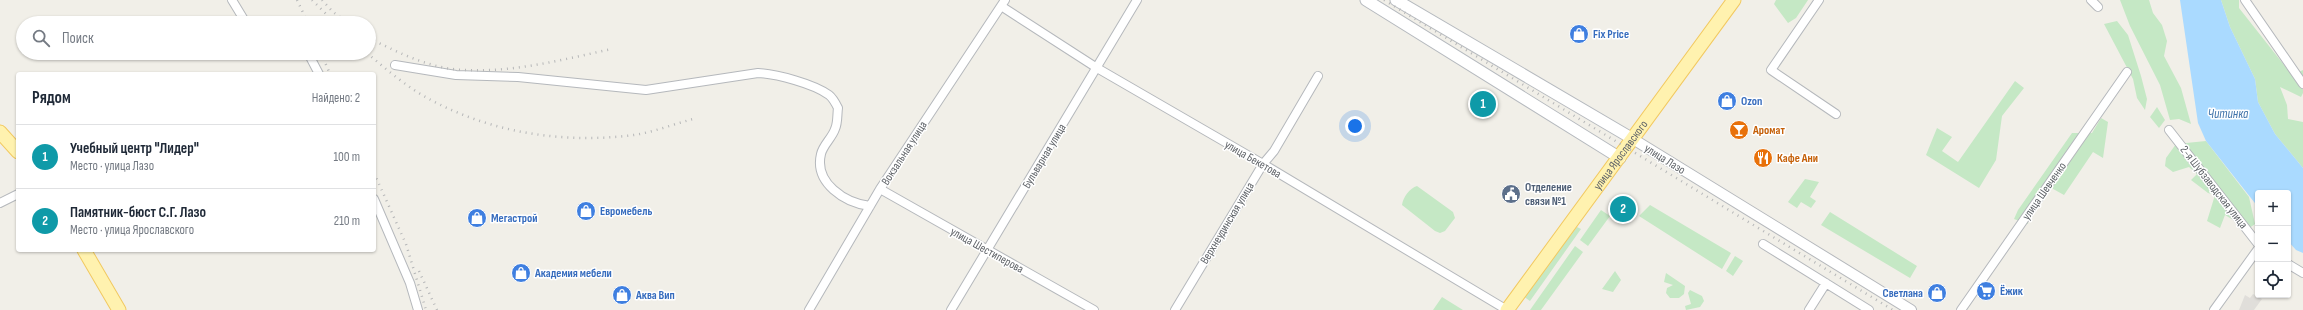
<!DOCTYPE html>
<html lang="ru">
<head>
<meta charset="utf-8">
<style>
	body { margin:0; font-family:"Sofia Sans Condensed",sans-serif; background:#f2f2f3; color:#1f2937 }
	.controls { position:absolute; right:12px; bottom:12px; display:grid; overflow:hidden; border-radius:4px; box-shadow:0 1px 3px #0004 }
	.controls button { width:36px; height:36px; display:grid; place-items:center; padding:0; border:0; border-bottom:1px solid #e0e1e3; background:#fff; color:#1f2937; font:20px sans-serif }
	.you { position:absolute; left:1355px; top:126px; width:14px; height:14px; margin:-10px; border:3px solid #fff; border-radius:50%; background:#1a73e8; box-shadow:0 0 0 6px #1a73e833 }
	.badge { display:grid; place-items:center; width:26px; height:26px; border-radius:50%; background:#ea4335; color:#fff; font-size:13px; font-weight:700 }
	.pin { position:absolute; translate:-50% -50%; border:2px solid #fff; box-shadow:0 1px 4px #0006 }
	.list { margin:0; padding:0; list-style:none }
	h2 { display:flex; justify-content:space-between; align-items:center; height:52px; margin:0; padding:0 16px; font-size:17px }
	h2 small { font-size:13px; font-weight:400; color:#747a83 }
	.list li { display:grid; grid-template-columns:26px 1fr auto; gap:12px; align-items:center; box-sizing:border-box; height:64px; padding:0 16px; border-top:1px solid #e0e1e3 }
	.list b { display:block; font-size:15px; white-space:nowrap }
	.list p { margin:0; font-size:13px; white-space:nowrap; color:#747a83 }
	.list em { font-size:13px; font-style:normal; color:#747a83 }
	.icon { flex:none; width:22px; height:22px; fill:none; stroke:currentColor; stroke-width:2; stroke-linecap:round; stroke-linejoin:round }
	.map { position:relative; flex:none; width:2303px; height:310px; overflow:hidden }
	.search { position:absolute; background:#fff; box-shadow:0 1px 3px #0004; left:16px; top:16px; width:360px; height:44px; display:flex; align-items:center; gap:10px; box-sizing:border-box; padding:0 14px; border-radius:22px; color:#747a83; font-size:15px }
	.panel { position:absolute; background:#fff; box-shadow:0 1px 3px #0004; left:16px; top:72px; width:360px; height:180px; border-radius:4px }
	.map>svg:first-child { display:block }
	.industrial { fill:#e0deda }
	.green { fill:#c5e8c5 }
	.water { fill:#aadaff }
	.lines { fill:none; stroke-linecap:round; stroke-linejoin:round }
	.minor-casing { stroke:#b5b8bc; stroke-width:10 }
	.tertiary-casing { stroke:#b5b8bc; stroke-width:12 }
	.secondary-casing { stroke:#b6babf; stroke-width:13 }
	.primary-casing { stroke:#f2c960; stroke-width:15 }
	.minor { stroke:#fff; stroke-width:8 }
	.tertiary { stroke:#fff; stroke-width:10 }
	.secondary { stroke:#fff; stroke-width:11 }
	.primary { stroke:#fff2af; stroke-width:13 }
	.rail { stroke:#b6b7b8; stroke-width:2.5; stroke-dasharray:1 5; stroke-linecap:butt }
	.labels { text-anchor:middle; stroke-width:3; stroke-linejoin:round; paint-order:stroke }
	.shop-label { font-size:12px; font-weight:bold; fill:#366cbe; stroke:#fff; text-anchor:start }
	.food-label { font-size:12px; font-weight:bold; fill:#c56008; stroke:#fff; text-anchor:start }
	.street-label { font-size:12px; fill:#5f6368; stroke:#fff }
	.service-label { font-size:12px; font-weight:bold; fill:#4e5e75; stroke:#fff; text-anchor:start }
	.water-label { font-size:13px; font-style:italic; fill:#4174aa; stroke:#fff }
</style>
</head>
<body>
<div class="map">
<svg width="2303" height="310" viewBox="0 0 2303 310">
	<rect width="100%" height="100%" fill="#f1efe8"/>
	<path class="industrial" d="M2253,294l9,5 -8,11h-15l6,-15 5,3z"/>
	<path class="green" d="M1776,0h32l-12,18 -8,5 -14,-19z
		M2120,0h29l4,13 9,12 5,16 -3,15 17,32 10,36 -12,-5 -9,1 -10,-35 -30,-59z
		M2221,0h18v8l53,67 11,-5v23l-2,4 -21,-10 7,18 1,14 15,3v46l-28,-34 -17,-32 -3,-23 -25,-52z
		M2117,21l11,14 13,41 6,23 -2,11 -8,-12 -4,-19 -29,-55z
		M2015,81l9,7 -22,28 -6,44 -17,28 -53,-33 11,-27 15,9 -10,14 16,11z
		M2157,107l8,13 -6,8 -9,-11z
		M2101,118l7,4 -5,36 -10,-6 -29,43 -18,-10 -17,24 -1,15 -14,-5 4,-9 54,-77h20z
		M2206,141l43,56 6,27 -7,5 -23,-14 -5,13 -13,-7 8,-26 -7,-2 -17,-13 6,-6 -8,-7 -16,5 -8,-6 1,-8 10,-14z
		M1805,179l14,3 -9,15 6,4 -5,7 -10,-6 -4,6 -9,-6z
		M1417,186l36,26 2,6 -10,13 -5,2 -5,-2 -33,-26c1,-8 8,-17 15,-19z
		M1650,205l81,48 -9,16 -83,-53z
		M1601,210l9,6 -22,30 -8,-6z
		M1830,212l87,54 -7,12 -89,-53z
		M1577,227l4,2 -51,72 -7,-5z
		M1575,246l8,6 -42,58h-11z
		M1735,256l8,5 -10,15 -7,-5z
		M1615,271l6,9 -8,12 -11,-3z
		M1666,273l19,13 -1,8 -5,4h-9l-4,-5 1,-5 6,-3 -9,-3z
		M1690,290l12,6 2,5 -4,6 -14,3 -1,-4 6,-2 -3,-11z
		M1442,297l21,13h-30z"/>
	<path class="water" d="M2180,0h41l9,27 25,52 3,23 17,32 28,34v85l-7,-3 -8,-9v-48h-30v14l-52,-66 -8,-18z"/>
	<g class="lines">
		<defs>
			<path id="minor" d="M232,0l14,23
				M1819,0l-48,70 65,44
				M2091,0l7,7
				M2245,0l58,84
				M1001,6l96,62 166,96 244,146
				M308,53l11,21
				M395,65l61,10 62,2 128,13 112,-17c19,1 56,11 71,22 4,3 7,9 9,13 -1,6 0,15 -3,21 -3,9 -12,16 -14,25 -7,29 24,49 49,52
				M2169,130l89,114
				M880,189l214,121
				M374,199l36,84 8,27
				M0,203l18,-9
				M1763,244l106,66
				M2288,264l15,9
				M809,310l71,-121 125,-189
				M951,310l186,-310
				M1175,310l88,-146 11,-13 44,-75
				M1809,310l17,-27
				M1961,310l166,-238
				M2214,310l44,-61"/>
			<path id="tertiary" d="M1633,139l278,171"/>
			<path id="secondary" d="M1366,0l254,158
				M1396,0l237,139"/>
			<g id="primary">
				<path d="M0,132l18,20"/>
				<path d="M84,250l35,60"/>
				<path id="s1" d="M1507,310l227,-310"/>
			</g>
		</defs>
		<use href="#minor" class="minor-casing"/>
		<use href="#tertiary" class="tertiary-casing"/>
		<use href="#secondary" class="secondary-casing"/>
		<use href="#primary" class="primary-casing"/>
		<use href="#minor" class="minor"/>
		<use href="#tertiary" class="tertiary"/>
		<use href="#secondary" class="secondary"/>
		<use href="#primary" class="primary"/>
		<path class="rail" d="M297,0l11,23
			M312,0l23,23
			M322,0l11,12 15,11
			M1384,0l509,310
			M369,38c26,13 54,27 83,31 54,6 108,-9 160,-20
			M321,53l9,21
			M367,53c20,17 41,35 64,47 62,33 133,44 203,35 20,-3 40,-11 59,-16
			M374,173l32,71 20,66
			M419,271l18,39"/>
	</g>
	<defs>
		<symbol id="shop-disc" viewBox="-11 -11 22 22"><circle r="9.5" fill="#3f7fe0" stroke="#fff"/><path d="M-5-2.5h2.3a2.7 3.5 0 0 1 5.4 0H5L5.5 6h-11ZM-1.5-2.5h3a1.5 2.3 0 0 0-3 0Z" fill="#fff"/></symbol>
		<symbol id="bar-disc" viewBox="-11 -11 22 22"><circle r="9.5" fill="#e8710a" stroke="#fff"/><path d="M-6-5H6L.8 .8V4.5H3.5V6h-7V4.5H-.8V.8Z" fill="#fff"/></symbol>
		<symbol id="restaurant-disc" viewBox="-11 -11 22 22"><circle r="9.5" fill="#e8710a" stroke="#fff"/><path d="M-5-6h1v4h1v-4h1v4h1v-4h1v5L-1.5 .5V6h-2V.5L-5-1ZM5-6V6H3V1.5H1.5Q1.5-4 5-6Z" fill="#fff"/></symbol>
		<symbol id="civic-disc" viewBox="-11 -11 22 22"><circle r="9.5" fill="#5c6f8a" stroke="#fff"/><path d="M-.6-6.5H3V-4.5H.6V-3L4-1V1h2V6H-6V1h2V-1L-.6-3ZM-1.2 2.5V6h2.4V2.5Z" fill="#fff"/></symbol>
		<symbol id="supermarket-disc" viewBox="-11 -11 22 22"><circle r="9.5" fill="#3f7fe0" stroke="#fff"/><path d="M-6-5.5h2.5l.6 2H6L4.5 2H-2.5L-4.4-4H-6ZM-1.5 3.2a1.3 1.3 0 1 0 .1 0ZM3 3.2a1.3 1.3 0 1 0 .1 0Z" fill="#fff"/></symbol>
	</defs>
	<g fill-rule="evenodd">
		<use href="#shop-disc" x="1568" y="23" width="22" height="22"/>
		<use href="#shop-disc" x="1716" y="90" width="22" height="22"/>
		<use href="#bar-disc" x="1728" y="119" width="22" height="22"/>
		<use href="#restaurant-disc" x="1752" y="147" width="22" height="22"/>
		<use href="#civic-disc" x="1500" y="183" width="22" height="22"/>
		<use href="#shop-disc" x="575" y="200" width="22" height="22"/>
		<use href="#shop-disc" x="466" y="207" width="22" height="22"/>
		<use href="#shop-disc" x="510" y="262" width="22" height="22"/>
		<use href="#supermarket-disc" x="1975" y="280" width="22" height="22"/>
		<use href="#shop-disc" x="1926" y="282" width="22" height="22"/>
		<use href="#shop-disc" x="611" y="284" width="22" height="22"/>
	</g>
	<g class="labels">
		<g class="shop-label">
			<text x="1593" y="38">Fix Price</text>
			<text x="1741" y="105">Ozon</text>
			<text x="600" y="215">Евромебель</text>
			<text x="491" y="222">Мегастрой</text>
			<text x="535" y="277">Академия мебели</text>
			<text x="2000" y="295">Ёжик</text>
			<text x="1923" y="297" text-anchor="end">Светлана</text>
			<text x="636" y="299">Аква Вип</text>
		</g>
		<g class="food-label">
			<text x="1753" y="134">Аромат</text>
			<text x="1777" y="162">Кафе Ани</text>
		</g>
		<g class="street-label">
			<text transform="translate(904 153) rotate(-57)" y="4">Вокзальная улица</text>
			<text transform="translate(1044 156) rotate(-59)" y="4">Бульварная улица</text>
			<text dy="4" stroke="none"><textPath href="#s1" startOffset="192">улица Ярославского</textPath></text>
			<text transform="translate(1253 159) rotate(30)" y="4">улица Бекетова</text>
			<text transform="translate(1665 159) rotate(32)" y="4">улица Лазо</text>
			<text transform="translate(2214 187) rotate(52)" y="4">2-я Шубзаводская улица</text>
			<text transform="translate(2044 191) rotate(-55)" y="4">улица Шевченко</text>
			<text transform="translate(1227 223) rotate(-59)" y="4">Верхнеудинская улица</text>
			<text transform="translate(987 250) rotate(29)" y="4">улица Шестиперова</text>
		</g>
		<g class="service-label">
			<text x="1525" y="191">Отделение<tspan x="1525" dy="14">связи №1</tspan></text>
		</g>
		<g class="water-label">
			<text x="2228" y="118">Читинка</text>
		</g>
	</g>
</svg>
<div class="controls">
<button>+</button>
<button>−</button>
<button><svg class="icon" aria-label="locate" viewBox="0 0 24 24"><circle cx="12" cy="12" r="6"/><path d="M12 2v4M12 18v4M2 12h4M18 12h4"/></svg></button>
</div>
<div class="you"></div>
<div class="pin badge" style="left:1483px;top:104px;background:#0f9aa8">1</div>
<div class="pin badge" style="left:1623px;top:209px;background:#0f9aa8">2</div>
<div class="search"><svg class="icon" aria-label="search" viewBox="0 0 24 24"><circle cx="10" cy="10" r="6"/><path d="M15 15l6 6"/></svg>Поиск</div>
<section class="panel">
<h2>Рядом<small>Найдено: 2</small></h2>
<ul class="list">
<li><span class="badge" style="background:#0f9aa8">1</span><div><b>Учебный центр &quot;Лидер&quot;</b><p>Место · улица Лазо</p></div><em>100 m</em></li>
<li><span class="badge" style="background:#0f9aa8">2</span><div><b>Памятник-бюст С.Г. Лазо</b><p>Место · улица Ярославского</p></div><em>210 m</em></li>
</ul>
</section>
</div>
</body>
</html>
